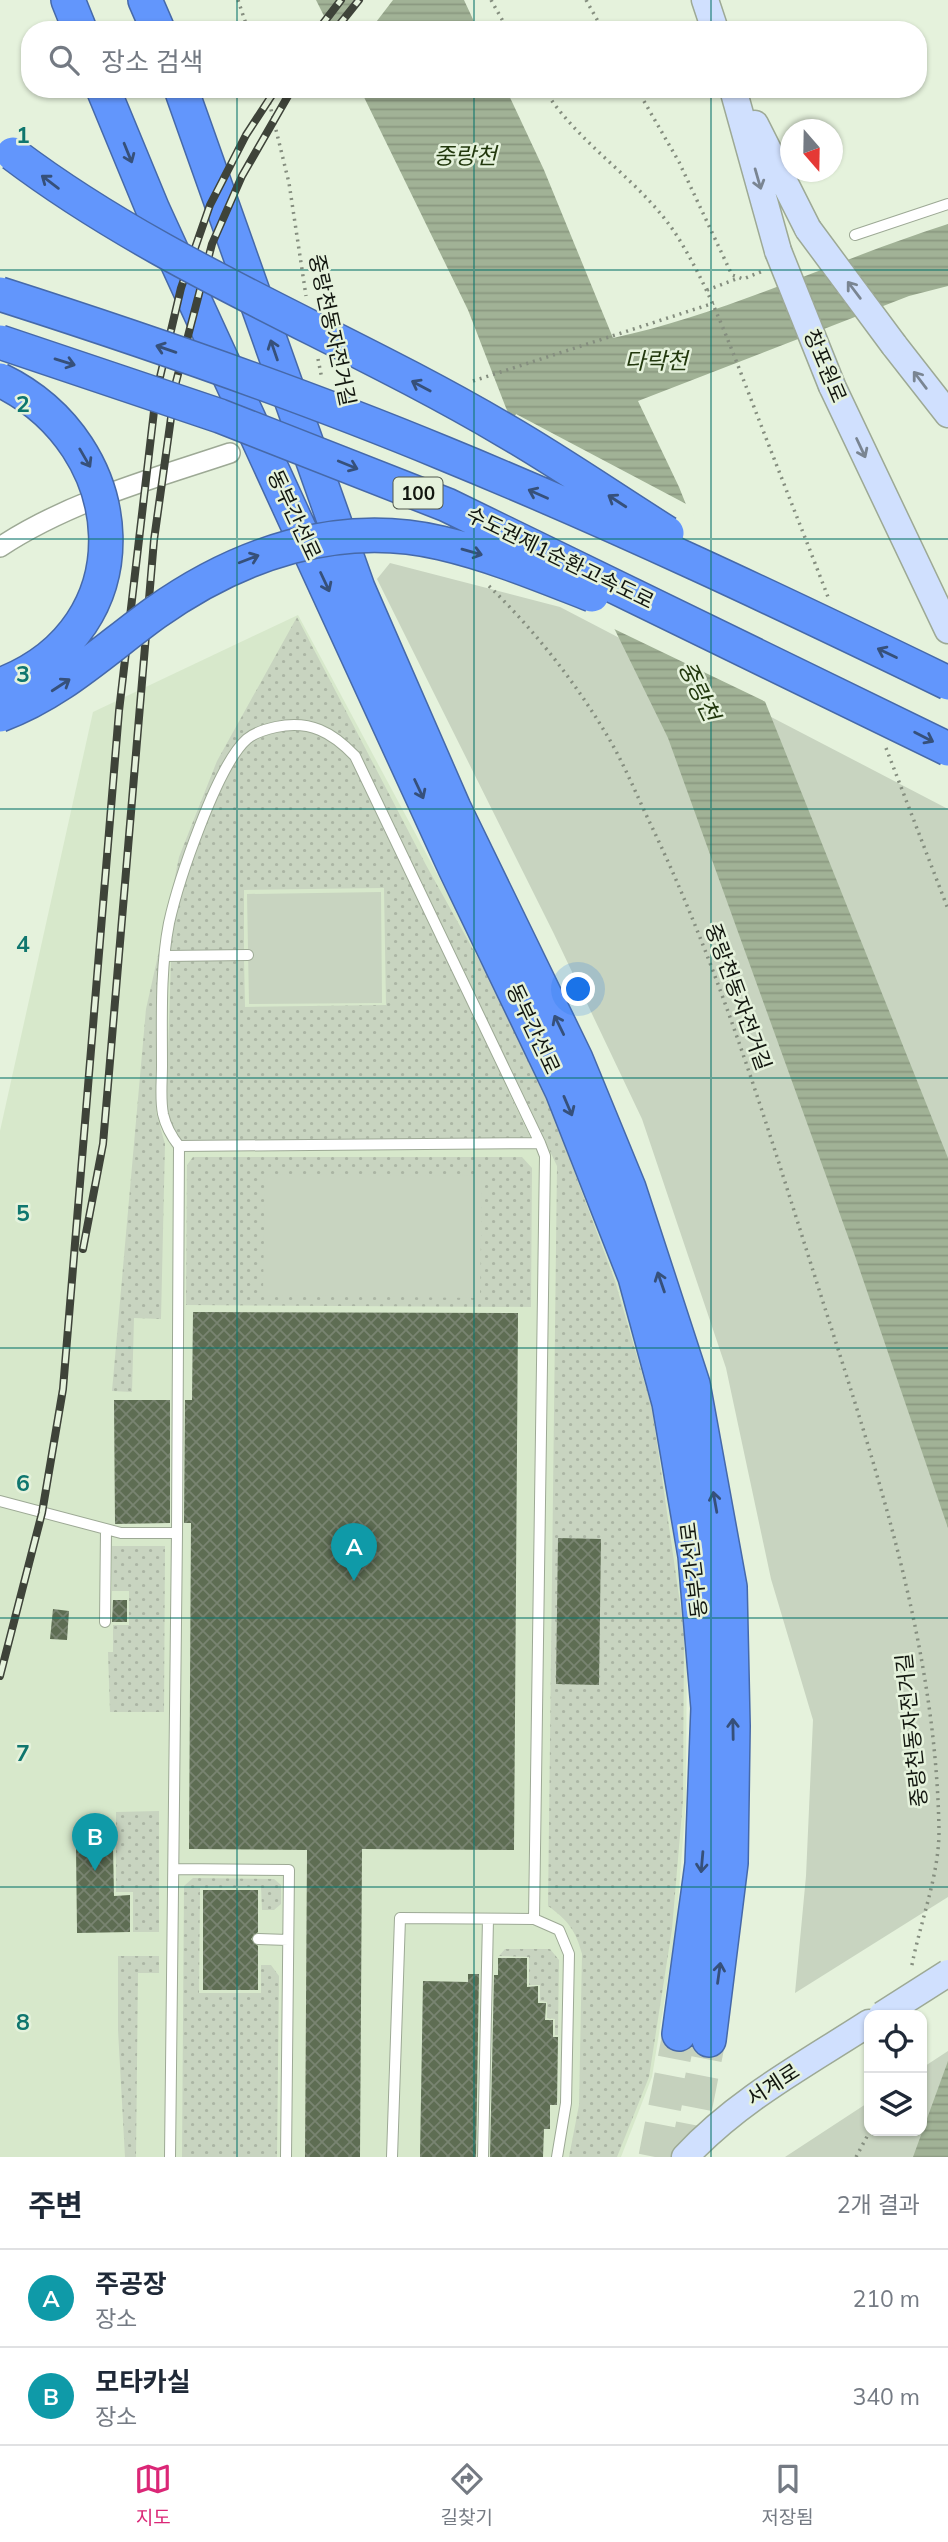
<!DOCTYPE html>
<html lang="ko">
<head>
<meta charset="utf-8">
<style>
	body { margin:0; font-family:Mulish,"Noto Sans KR",sans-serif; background:#f2f2f3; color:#1f2937 }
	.controls { position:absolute; right:21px; bottom:21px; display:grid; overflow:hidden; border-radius:14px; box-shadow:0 2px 5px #0004 }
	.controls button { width:63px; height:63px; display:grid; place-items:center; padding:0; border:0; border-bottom:2px solid #e0e1e3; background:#fff; color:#1f2937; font:35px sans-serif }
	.compass { position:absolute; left:780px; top:119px; width:63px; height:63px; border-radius:50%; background:#fff; box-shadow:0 2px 5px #0004; rotate:160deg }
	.you { position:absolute; left:579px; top:990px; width:24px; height:24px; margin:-18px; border:5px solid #fff; border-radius:50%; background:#1a73e8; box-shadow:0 0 0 10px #1a73e833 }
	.badge { display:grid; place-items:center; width:46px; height:46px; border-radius:50%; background:#db2777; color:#fff; font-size:23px; font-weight:700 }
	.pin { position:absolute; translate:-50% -58px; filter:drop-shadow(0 2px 4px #0008) }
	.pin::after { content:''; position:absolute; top:37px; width:24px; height:21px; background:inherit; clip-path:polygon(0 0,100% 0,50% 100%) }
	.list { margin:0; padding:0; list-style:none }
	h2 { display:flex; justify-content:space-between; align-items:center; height:91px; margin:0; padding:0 28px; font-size:30px }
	h2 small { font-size:23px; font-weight:400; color:#747a83 }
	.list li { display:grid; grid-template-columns:46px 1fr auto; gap:21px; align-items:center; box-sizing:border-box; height:98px; padding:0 28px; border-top:2px solid #e0e1e3 }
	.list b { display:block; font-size:26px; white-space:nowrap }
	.list p { margin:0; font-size:23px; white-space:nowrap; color:#747a83 }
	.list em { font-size:23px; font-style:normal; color:#747a83 }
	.icon { flex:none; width:38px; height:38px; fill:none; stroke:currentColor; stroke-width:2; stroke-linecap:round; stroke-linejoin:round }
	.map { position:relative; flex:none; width:948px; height:2157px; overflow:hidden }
	.search { position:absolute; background:#fff; box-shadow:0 2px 5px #0004; left:21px; right:21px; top:21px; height:77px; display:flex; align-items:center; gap:18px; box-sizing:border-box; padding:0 24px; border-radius:28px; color:#747a83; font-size:26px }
	.sheet { height:287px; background:#fff }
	nav { display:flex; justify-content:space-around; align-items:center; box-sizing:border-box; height:98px; border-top:2px solid #e0e1e3; background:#fff; font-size:19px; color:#747a83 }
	nav a { display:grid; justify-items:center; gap:4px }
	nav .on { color:#db2777 }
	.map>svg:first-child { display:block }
	.built { fill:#d7e8cb }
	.grass { fill:url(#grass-dots) }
	.park { fill:#c8d4c0 }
	.water { fill:url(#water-rules) }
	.pier { fill:#e5f2dc }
	.building { fill:url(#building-cross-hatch) }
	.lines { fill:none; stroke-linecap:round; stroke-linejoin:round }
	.highway-tunnel { stroke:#c5d1bd; stroke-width:33; stroke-dasharray:33 17; stroke-linecap:butt }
	.lane-casing { stroke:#9da995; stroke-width:12 }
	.street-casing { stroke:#9da995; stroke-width:22 }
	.secondary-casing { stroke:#9da995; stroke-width:29 }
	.highway-casing { stroke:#4669a9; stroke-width:36 }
	.path { stroke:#858e7f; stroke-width:3.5; stroke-dasharray:2 5; stroke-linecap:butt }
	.lane { stroke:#fff; stroke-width:10 }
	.street { stroke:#fff; stroke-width:19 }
	.secondary { stroke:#d0e0fe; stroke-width:26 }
	.highway { stroke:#6296fc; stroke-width:33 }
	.rail-casing { stroke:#3e4339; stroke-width:8 }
	.rail { stroke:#e5f2dc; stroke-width:5; stroke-dasharray:16; stroke-linecap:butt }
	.secondary-bridge-casing { stroke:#9da995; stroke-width:29; stroke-linecap:butt }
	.highway-bridge-casing { stroke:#4669a9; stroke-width:36; stroke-linecap:butt }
	.secondary-bridge { stroke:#d0e0fe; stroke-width:26 }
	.highway-bridge { stroke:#6296fc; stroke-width:33 }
	.oneway { stroke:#36507a }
	.oneway2 { stroke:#7a8592 }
	.grid { fill:none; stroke:#0f766e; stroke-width:2; stroke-opacity:0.55 }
	.labels { text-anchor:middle; stroke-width:5; stroke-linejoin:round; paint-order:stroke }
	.shield { fill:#e5f2dc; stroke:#51584c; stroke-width:2 }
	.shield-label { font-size:19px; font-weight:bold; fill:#12160f }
	.street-label { font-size:21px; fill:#12160f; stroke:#e5f2dc }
	.water-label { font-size:23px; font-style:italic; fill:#22380d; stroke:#e5f2dc }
	.grid-label { font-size:23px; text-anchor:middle; font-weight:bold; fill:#0f766e; stroke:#e5f2dc; stroke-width:5; stroke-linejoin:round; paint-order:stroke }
</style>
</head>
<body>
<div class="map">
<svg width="948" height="2157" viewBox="0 0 948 2157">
	<defs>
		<pattern id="grass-dots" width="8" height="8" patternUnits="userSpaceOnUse" patternTransform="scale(1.75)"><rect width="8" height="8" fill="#c8d4c0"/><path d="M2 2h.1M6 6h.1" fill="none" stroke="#abb5a4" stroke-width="1.8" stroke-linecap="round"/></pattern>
		<pattern id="water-rules" width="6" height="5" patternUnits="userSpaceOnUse" patternTransform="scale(1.75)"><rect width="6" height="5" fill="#a1b296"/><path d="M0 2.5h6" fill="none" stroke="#8a9880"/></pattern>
		<pattern id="building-cross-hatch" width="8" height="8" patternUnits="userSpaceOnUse" patternTransform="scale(1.75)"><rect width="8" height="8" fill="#5e6d53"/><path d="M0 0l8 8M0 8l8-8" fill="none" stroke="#798471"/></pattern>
	</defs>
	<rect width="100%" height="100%" fill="#e5f2dc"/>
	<path class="built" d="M298,615l209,389 42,90 70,186 36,127 32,224 -1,169 -10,129 -24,148 -31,80h-621v-1026l93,-419z"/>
	<path class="grass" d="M297,617l129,248 78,140 42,91 69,185 37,127 32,223 -1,169 -11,129 -23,148 -32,80h-48l10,-52 3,-151c-6,-23 -14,-34 -34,-48l9,-740 -184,-384c-16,-30 -44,-70 -84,-61 -17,5 -35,16 -51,23l-72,177 13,-64 38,-96z
		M290,728c30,2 42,8 62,31l179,380 -350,4 -10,-13 -5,-19 5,-151 73,-1 1,48 141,-2 -2,-117 -140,2v61l-74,1c5,-66 38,-163 81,-213z
		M165,924l-7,92 -2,96 9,32 -4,175 -27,-1 -2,74 -20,-1 34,-382z
		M193,1157h329l10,11 -1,139 -345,-2 1,-140z
		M112,1546h53l-1,166h-54l-2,-60h5v-27h16v-34h-17z
		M159,1811v121h-26v-40h-17v-80z
		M193,1878l81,1 7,6v19l-7,6h-12l-1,-23 -61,1 -1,105h62v-28h10l8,11 -2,181h-95l2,-271z
		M505,1949h45l9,11 -1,75h-3v-16l-8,-1v-16l-7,-1v-16h-11v-28l-30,-1z
		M118,1956h41v17h-21l-2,184h-11l-7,-127z"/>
	<path class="park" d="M390,563l170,44 388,202v1088l-153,96 11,-117 7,-156 -42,-141 -45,-211 -84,-249 -88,-185 -177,-355z
		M381,892l1,111 -133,1 -2,-110z
		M265,1174l217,2 -2,122 -217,-3z
		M948,2051v106h-163l84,-55v29h53v-63z"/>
	<path class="water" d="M316,0h148l14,30h-147z
		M360,89h146l38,81 69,168c116,-25 222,-78 335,-114v62l-39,10 -271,105 41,86 269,671v370l-93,-272 -187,-518 -162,-330 -38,-98z
		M948,2061v96h-35z"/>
	<path class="pier" d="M355,0h38l-23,30h-37z
		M516,414l174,92 80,198 -160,-77 -100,-203z"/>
	<path class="building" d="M193,1312l325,1 -4,537 -152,-1 -2,308h-55l2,-307 -118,-1 2,-326h-7l1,-123h7z
		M114,1400h56v123l-55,1z
		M558,1538l43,1 -2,146 -43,-1z
		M113,1600h14v22h-15z
		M53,1609l16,2 -2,29 -17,-1z
		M113,1846l1,50 16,-1v37l-53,1 -1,-86z
		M203,1890h55v42l-7,7 7,7v44h-55z
		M498,1958h29v29l11,-1v17h8l-1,17h8v17h5l-1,68h-7v24h-6l-1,28h-53l4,-182h4z
		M468,1974h11l-3,183h-56l3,-176 45,1z"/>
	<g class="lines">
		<path class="highway-tunnel" d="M655,2157l24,-123
			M686,2157l23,-117"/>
		<defs>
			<path id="lane" d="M855,235l93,-31
				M166,956l82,-1
				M179,1146c-8,-10 -13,-19 -16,-32 -3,-15 -1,-33 -1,-48 0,-46 -2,-97 7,-143 9,-41 48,-158 78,-184 8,-7 20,-10 29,-12 34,-7 56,5 79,29l185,387
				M0,1501l121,32h56l2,-387 361,-3 5,13 -11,763 -134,-1 -8,239
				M105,1622l1,-93
				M174,1869l115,1 -3,287
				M534,1919l25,11 10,24 -3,149 -9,54
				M258,1939l30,1
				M170,2157l7,-624
				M483,2157l5,-238"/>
			<path id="street" d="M0,547c70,-46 152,-68 230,-94"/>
			<path id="secondary" d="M705,0l10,30
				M733,89l45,162
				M755,124l53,105
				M894,345l54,69
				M832,386l116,244
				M685,2157c53,-57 119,-92 184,-134"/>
			<path id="highway" d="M68,0l12,30
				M145,0l13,30
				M103,89l50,121 302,658 107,223 73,186 34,126 26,153 13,152 -6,156 -23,170
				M181,89l177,499 96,220 122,251 53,129 64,196 37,203 3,139 -2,137 -22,177"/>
		</defs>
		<use href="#lane" class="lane-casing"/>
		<use href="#street" class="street-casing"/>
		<use href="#secondary" class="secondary-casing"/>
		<use href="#highway" class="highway-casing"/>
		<path class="path" d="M238,0l10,30
			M491,0l17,30
			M586,0l17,30
			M266,89l23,94 17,113
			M544,89c36,58 99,92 135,150 30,49 49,101 70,155 26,68 53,135 79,203
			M637,89l42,73 53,113 11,4 20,-8
			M707,290l29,-11
			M318,359l4,20
			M473,381l241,-78
			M489,586c44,43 84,93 116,146 18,29 31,62 46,93 70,146 116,301 165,455 57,180 120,360 123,551 0,46 -20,94 -28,139
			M886,748l62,161
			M856,2157l14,-26"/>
		<use href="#lane" class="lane"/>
		<use href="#street" class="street"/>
		<use href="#secondary" class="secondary"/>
		<use href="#highway" class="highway"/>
		<defs>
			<path id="rail" d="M318,30l23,-30
				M335,30l24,-30
				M83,1249l20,-105 51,-604 22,-158 36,-138 30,-68 50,-87
				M0,1676l42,-163 21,-124 56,-678 37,-317 25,-106 29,-83 36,-70 30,-46"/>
		</defs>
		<use href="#rail" class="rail-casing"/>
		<use href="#rail" class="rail"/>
		<defs>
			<path id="secondary-bridge" d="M808,229l86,116
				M778,251l54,135
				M882,2015l66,-42"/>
			<path id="highway-bridge" d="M13,154c151,114 331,181 493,277 55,32 107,68 161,102
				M0,294c150,48 298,99 443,159 171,70 338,149 505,230
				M0,342l220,74 227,89 501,244
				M0,380c134,65 148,249 0,305
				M0,715c60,-22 104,-65 155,-102 83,-59 183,-94 286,-70 52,12 102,33 151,52"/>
		</defs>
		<use href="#secondary-bridge" class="secondary-bridge-casing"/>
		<use href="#highway-bridge" class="highway-bridge-casing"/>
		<use href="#secondary-bridge" class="secondary-bridge"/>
		<use href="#highway-bridge" class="highway-bridge"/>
	</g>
	<defs><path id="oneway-shaft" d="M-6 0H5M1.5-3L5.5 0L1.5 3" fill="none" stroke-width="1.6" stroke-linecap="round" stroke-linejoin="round" transform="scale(1.75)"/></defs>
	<g class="oneway">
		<use href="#oneway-shaft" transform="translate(128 153) rotate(68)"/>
		<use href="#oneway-shaft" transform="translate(50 182) rotate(-143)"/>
		<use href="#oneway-shaft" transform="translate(166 349) rotate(-161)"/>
		<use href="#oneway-shaft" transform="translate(274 350) rotate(-109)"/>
		<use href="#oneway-shaft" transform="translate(65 362) rotate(17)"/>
		<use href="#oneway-shaft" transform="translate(421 386) rotate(-152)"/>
		<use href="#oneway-shaft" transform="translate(85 458) rotate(60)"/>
		<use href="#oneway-shaft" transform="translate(348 465) rotate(22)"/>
		<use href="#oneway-shaft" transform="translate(538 494) rotate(-156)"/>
		<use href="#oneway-shaft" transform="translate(617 501) rotate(-147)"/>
		<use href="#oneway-shaft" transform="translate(472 552) rotate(16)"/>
		<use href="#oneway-shaft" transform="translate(249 559) rotate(-21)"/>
		<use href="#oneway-shaft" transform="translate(325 582) rotate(65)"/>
		<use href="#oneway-shaft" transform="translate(887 653) rotate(-154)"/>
		<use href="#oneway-shaft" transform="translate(61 685) rotate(-33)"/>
		<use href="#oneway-shaft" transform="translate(924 737) rotate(27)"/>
		<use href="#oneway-shaft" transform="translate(419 789) rotate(65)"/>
		<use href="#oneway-shaft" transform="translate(559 1025) rotate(-116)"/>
		<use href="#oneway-shaft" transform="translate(568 1106) rotate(67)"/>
		<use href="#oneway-shaft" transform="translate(661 1282) rotate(-109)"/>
		<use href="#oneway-shaft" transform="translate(715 1502) rotate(-100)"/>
		<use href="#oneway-shaft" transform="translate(733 1729) rotate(-91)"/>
		<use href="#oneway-shaft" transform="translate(702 1862) rotate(95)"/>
		<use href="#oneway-shaft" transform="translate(719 1973) rotate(-82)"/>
	</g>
	<g class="oneway2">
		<use href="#oneway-shaft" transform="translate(758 179) rotate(74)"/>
		<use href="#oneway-shaft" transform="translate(854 290) rotate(-127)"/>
		<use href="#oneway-shaft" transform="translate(920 380) rotate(-127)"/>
		<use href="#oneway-shaft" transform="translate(861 448) rotate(65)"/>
	</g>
	<path class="grid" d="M237,0v30M474,0v30M711,0v30M237,89v2068M474,89v2068M711,89v2068M0,270h948M0,539h948M0,809h948M0,1078h948M0,1348h948M0,1618h948M0,1887h948"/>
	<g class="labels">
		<rect class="shield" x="393.5" y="477.5" width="49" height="31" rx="5"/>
		<g class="shield-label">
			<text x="418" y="500">100</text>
		</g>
		<g class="street-label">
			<text transform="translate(332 330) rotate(78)" y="7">중랑천동자전거길</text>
			<text transform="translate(825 366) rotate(67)" y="7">창포원로</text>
			<text transform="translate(294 515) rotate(65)" y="7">동부간선로</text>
			<text transform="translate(560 558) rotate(26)" y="7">수도권제1순환고속도로</text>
			<text transform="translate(738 997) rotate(70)" y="7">중랑천동자전거길</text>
			<text transform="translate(533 1029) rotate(65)" y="7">동부간선로</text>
			<text transform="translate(694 1570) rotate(-97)" y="7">동부간선로</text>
			<text transform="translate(912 1730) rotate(-96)" y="7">중랑천동자전거길</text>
			<text transform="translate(773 2085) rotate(-33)" y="7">서계로</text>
		</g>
		<g class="water-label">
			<text x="465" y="164">중랑천</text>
			<text x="656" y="369">다락천</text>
			<text transform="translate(699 691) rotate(64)" y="8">중랑천</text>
		</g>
	</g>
	<g class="grid-label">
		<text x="23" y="143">1</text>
		<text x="23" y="412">2</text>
		<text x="23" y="682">3</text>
		<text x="23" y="952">4</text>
		<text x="23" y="1221">5</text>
		<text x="23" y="1491">6</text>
		<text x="23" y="1761">7</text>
		<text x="23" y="2030">8</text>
	</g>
</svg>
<div class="controls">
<button><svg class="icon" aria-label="locate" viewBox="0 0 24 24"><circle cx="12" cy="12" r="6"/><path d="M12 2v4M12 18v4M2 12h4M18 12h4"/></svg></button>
<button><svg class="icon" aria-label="layers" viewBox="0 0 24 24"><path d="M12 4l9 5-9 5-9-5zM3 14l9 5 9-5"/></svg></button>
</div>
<svg class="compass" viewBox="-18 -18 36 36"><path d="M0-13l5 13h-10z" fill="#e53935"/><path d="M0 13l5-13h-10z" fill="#747a83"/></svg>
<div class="you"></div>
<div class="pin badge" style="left:354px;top:1581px;background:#0f9aa8">A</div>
<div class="pin badge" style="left:95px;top:1871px;background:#0f9aa8">B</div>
<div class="search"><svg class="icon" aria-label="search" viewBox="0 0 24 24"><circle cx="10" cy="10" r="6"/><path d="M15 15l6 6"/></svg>장소 검색</div>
</div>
<section class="sheet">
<h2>주변<small>2개 결과</small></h2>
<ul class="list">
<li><span class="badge" style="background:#0f9aa8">A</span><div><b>주공장</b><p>장소</p></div><em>210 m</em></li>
<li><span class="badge" style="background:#0f9aa8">B</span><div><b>모타카실</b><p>장소</p></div><em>340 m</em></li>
</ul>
</section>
<nav>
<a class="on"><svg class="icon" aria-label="map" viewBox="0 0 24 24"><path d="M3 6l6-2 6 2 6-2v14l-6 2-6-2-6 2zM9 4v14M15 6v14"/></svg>지도</a>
<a><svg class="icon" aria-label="directions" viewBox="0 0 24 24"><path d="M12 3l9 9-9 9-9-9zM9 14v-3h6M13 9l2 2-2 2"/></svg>길찾기</a>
<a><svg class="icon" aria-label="saved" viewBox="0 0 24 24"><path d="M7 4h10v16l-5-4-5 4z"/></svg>저장됨</a>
</nav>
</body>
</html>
